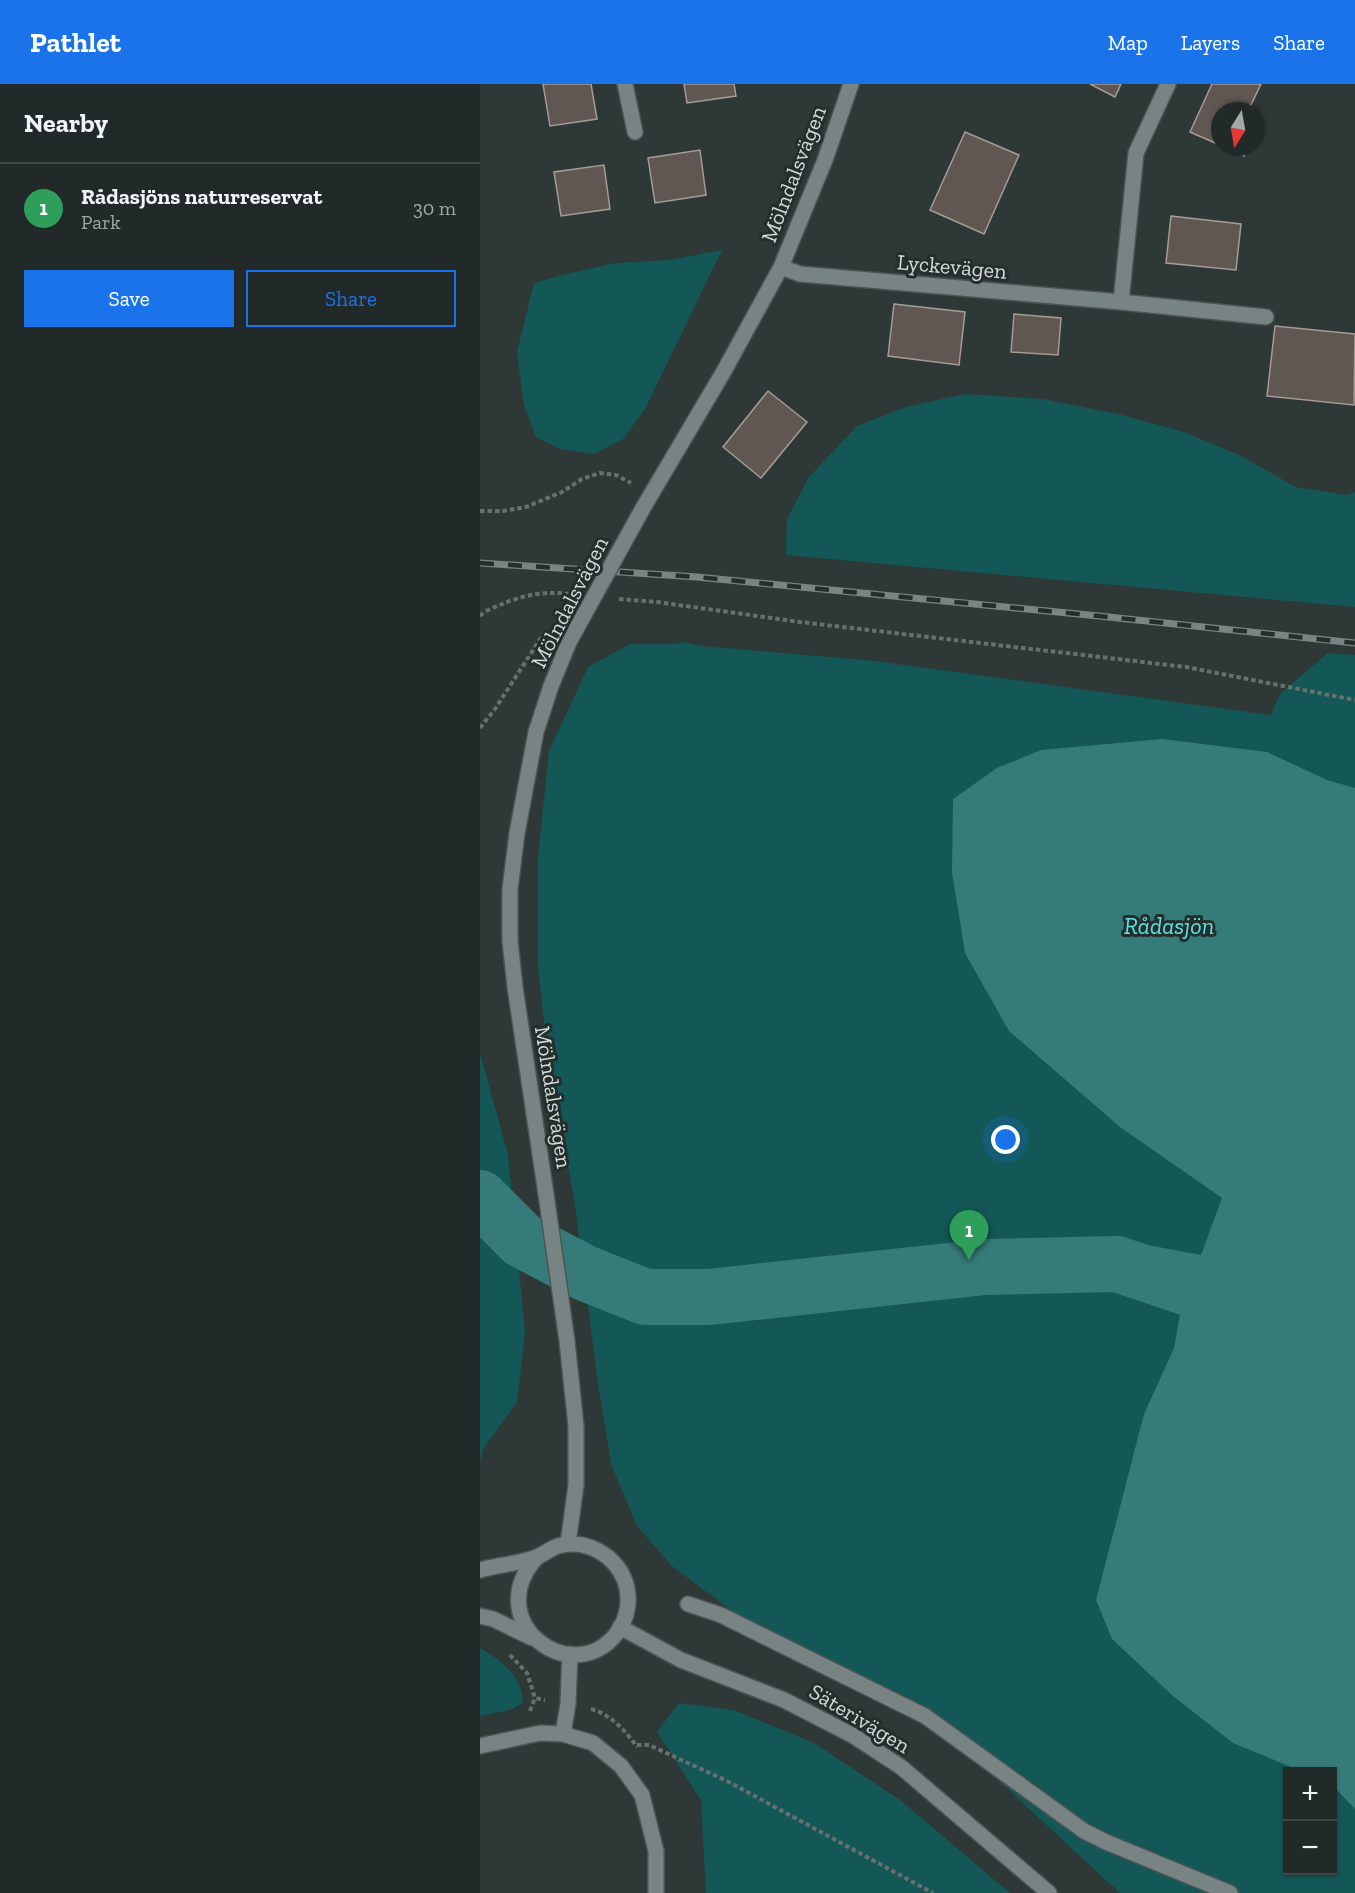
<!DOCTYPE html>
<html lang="en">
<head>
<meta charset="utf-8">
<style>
	body { margin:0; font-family:"Zilla Slab",serif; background:#2a3231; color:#f1f3f6 }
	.controls { position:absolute; right:18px; bottom:18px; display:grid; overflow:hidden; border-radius:0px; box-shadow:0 2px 4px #0004 }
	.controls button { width:54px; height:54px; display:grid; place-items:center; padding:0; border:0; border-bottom:2px solid #3f4646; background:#222a29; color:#f1f3f6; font:30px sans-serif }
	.compass { position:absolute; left:731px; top:18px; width:54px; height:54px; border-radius:50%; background:#222a29; box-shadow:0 2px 4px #0004; rotate:191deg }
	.you { position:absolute; left:526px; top:1056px; width:21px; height:21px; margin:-15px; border:4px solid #fff; border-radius:50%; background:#1a73e8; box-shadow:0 0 0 9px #1a73e833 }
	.badge { display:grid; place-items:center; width:39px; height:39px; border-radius:50%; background:#1a73e8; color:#fff; font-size:20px; font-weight:700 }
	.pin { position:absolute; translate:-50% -50px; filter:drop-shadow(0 2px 3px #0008) }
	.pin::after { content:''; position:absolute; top:32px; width:21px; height:18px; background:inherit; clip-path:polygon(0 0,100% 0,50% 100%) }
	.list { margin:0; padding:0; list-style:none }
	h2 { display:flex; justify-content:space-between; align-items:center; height:78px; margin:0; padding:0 24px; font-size:26px }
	h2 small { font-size:20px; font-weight:400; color:#a2a7a8 }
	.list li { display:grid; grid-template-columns:39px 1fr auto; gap:18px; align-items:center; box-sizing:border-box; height:90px; padding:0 24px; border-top:2px solid #3f4646 }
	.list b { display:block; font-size:22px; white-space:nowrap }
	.list p { margin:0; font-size:20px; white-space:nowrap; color:#a2a7a8 }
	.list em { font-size:20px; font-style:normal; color:#a2a7a8 }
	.actions { display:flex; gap:12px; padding:18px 24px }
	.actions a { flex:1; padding:14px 0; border:2px solid #1a73e8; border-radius:0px; text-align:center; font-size:21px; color:#1a73e8 }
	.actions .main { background:#1a73e8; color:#fff }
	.map { position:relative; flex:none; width:875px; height:1809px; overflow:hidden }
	header { display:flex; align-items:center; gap:36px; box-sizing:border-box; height:84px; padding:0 30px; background:#1a73e8; color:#fff }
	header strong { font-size:28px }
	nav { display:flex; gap:33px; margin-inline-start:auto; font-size:21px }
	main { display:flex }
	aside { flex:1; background:#222a29 }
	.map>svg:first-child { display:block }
	.green { fill:#135856; fill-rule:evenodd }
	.water { fill:#347b79 }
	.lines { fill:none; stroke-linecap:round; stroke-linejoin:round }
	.river { stroke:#347b79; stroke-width:56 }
	.building { fill:#605753; stroke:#a59b97; stroke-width:1.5 }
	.minor-casing { stroke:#4b5353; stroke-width:18 }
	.path { stroke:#67706f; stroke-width:4; stroke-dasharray:4.5 3; stroke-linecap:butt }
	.minor { stroke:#788383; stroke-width:15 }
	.rail-casing { stroke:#7c8483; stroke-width:7 }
	.rail { stroke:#242e2d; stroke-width:4.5; stroke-dasharray:14; stroke-linecap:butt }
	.minor-bridge-casing { stroke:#4b5353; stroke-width:18; stroke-linecap:butt }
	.minor-bridge { stroke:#788383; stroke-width:15 }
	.labels { text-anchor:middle; stroke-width:6; stroke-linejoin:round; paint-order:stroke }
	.street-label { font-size:22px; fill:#d4dad9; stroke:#242e2d }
	.water-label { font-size:24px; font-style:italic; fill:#5ae4e1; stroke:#242e2d }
</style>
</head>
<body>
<header>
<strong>Pathlet</strong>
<nav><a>Map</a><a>Layers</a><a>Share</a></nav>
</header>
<main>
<aside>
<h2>Nearby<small></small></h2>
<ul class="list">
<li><span class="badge" style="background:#2e9e5b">1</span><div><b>Rådasjöns naturreservat</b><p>Park</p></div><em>30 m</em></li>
</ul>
<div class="actions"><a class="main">Save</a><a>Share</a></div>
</aside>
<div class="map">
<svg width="875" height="1809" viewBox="0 0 875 1809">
	<rect width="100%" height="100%" fill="#2e3837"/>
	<path class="green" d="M242,166l-77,159 -22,30 -29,15 -34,-5 -24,-12 -12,-32 -7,-53 17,-69 28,-8 54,-12 53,-3z
		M485,310l78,5 75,15 66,18 55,23 57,32 51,8 8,-3v115l-569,-52 1,-36 22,-42 48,-51 49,-19z
		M202,558l20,4 173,15 396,54 9,-21 48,-41 27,2v1238h-235l-135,-125 -134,-97 -116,-58 -62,-46 -36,-41 -26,-62 -13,-81 -24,-186 -24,-119 -12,-112v-108l11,-107 39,-84 42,-23h45zM808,1688h44v98h-44z
		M0,969l28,102 17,177 -8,70 -34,47 -3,12z
		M0,1564c20,11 43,29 43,54l-10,7 -33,7z
		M199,1619l55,7 80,33 86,57 110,93h-304l-5,-93 -44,-68z"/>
	<path class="water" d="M682,655l105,13 60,28 28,8v1021l-22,-23 -1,-14 -31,-1 -68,-28 -60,-47 -61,-57 -16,-39 48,-186 30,-66 7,-39 -69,-26 9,-43 80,15 21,-57 -102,-71 -111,-96 -44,-78 -13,-81 1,-73 44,-31 44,-18z"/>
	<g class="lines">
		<path class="river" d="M0,1114l42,42 63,33 60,24h64l276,-30 132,-3 74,25"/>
	</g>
	<path class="building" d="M63,0h48l6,35 -47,7z
		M204,0h50l2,12 -49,7z
		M610,0h31l-6,13z
		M732,0h49l-13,27h-28v34l-30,-13z
		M485,48l54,23 -35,79 -54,-24z
		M744,63h25l-5,9z
		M220,66l6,45 -51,8 -7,-45z
		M124,81l6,44 -49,7 -7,-44z
		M691,132l70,8 -5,46 -70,-7z
		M414,220l71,8 -6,53 -71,-9z
		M534,230l47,4 -3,37 -47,-3z
		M795,242l80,8 -1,71 -87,-9z
		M288,307l39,31 -46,56 -38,-31z"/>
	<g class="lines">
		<defs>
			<path id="minor" d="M145,0l10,48
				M301,183l19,7 321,28 15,-149 32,-69
				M641,218l145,15
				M163,424l81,-137 57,-104 44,-107 26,-76
				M88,1460l8,-59v-59l-9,-85 -20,-140 -32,-214 -5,-46v-52l7,-56 19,-101 15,-46 18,-44
				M0,1486c18,-5 36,-6 54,-12 8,-2 15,-9 24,-12 28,-8 57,9 67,35 6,17 3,37 -8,52 -45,58 -137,-11 -81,-75
				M208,1520l33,11 204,101 159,115 22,11 124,51
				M0,1532l13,3 39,19
				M140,1543l61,33 103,40 68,35 49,32 148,126
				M83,1650l5,-30 2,-50
				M0,1662l60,-13 23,1 30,9 28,23 21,29 14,56v42"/>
		</defs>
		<use href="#minor" class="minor-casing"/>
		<path class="path" d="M0,427h23l23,-4 36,-15 20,-13 18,-6 16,2 15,8
			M139,515l38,3 143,20 386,45 169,33
			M0,532l4,-4c30,-14 52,-22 86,-18
			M0,644l15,-19 51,-79
			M30,1571l17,18 8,25 10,2
			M111,1625c19,5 35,22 46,38
			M50,1627l5,-13
			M157,1661h12l78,36 206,112"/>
		<use href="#minor" class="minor"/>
		<defs>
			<path id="rail" d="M0,479l217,14 402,39 256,27"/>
		</defs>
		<use href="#rail" class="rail-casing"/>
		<use href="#rail" class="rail"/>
		<defs>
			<path id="minor-bridge" d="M89,558l74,-134"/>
		</defs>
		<use href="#minor-bridge" class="minor-bridge-casing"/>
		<use href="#minor-bridge" class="minor-bridge"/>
	</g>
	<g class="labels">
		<g class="street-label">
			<text transform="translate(313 90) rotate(-69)" y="8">Mölndalsvägen</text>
			<text transform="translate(472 182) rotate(5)" y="8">Lyckevägen</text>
			<text transform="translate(89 518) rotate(-63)" y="8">Mölndalsvägen</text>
			<text transform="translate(74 1013) rotate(81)" y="8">Mölndalsvägen</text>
			<text transform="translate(380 1634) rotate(31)" y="8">Säterivägen</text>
		</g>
		<g class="water-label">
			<text x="689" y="850">Rådasjön</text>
		</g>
	</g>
</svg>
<div class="controls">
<button>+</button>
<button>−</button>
</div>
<svg class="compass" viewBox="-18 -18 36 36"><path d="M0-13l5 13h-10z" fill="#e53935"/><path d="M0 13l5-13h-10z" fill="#a2a7a8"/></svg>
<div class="you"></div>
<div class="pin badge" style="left:489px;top:1176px;background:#2e9e5b">1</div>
</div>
</main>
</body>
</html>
